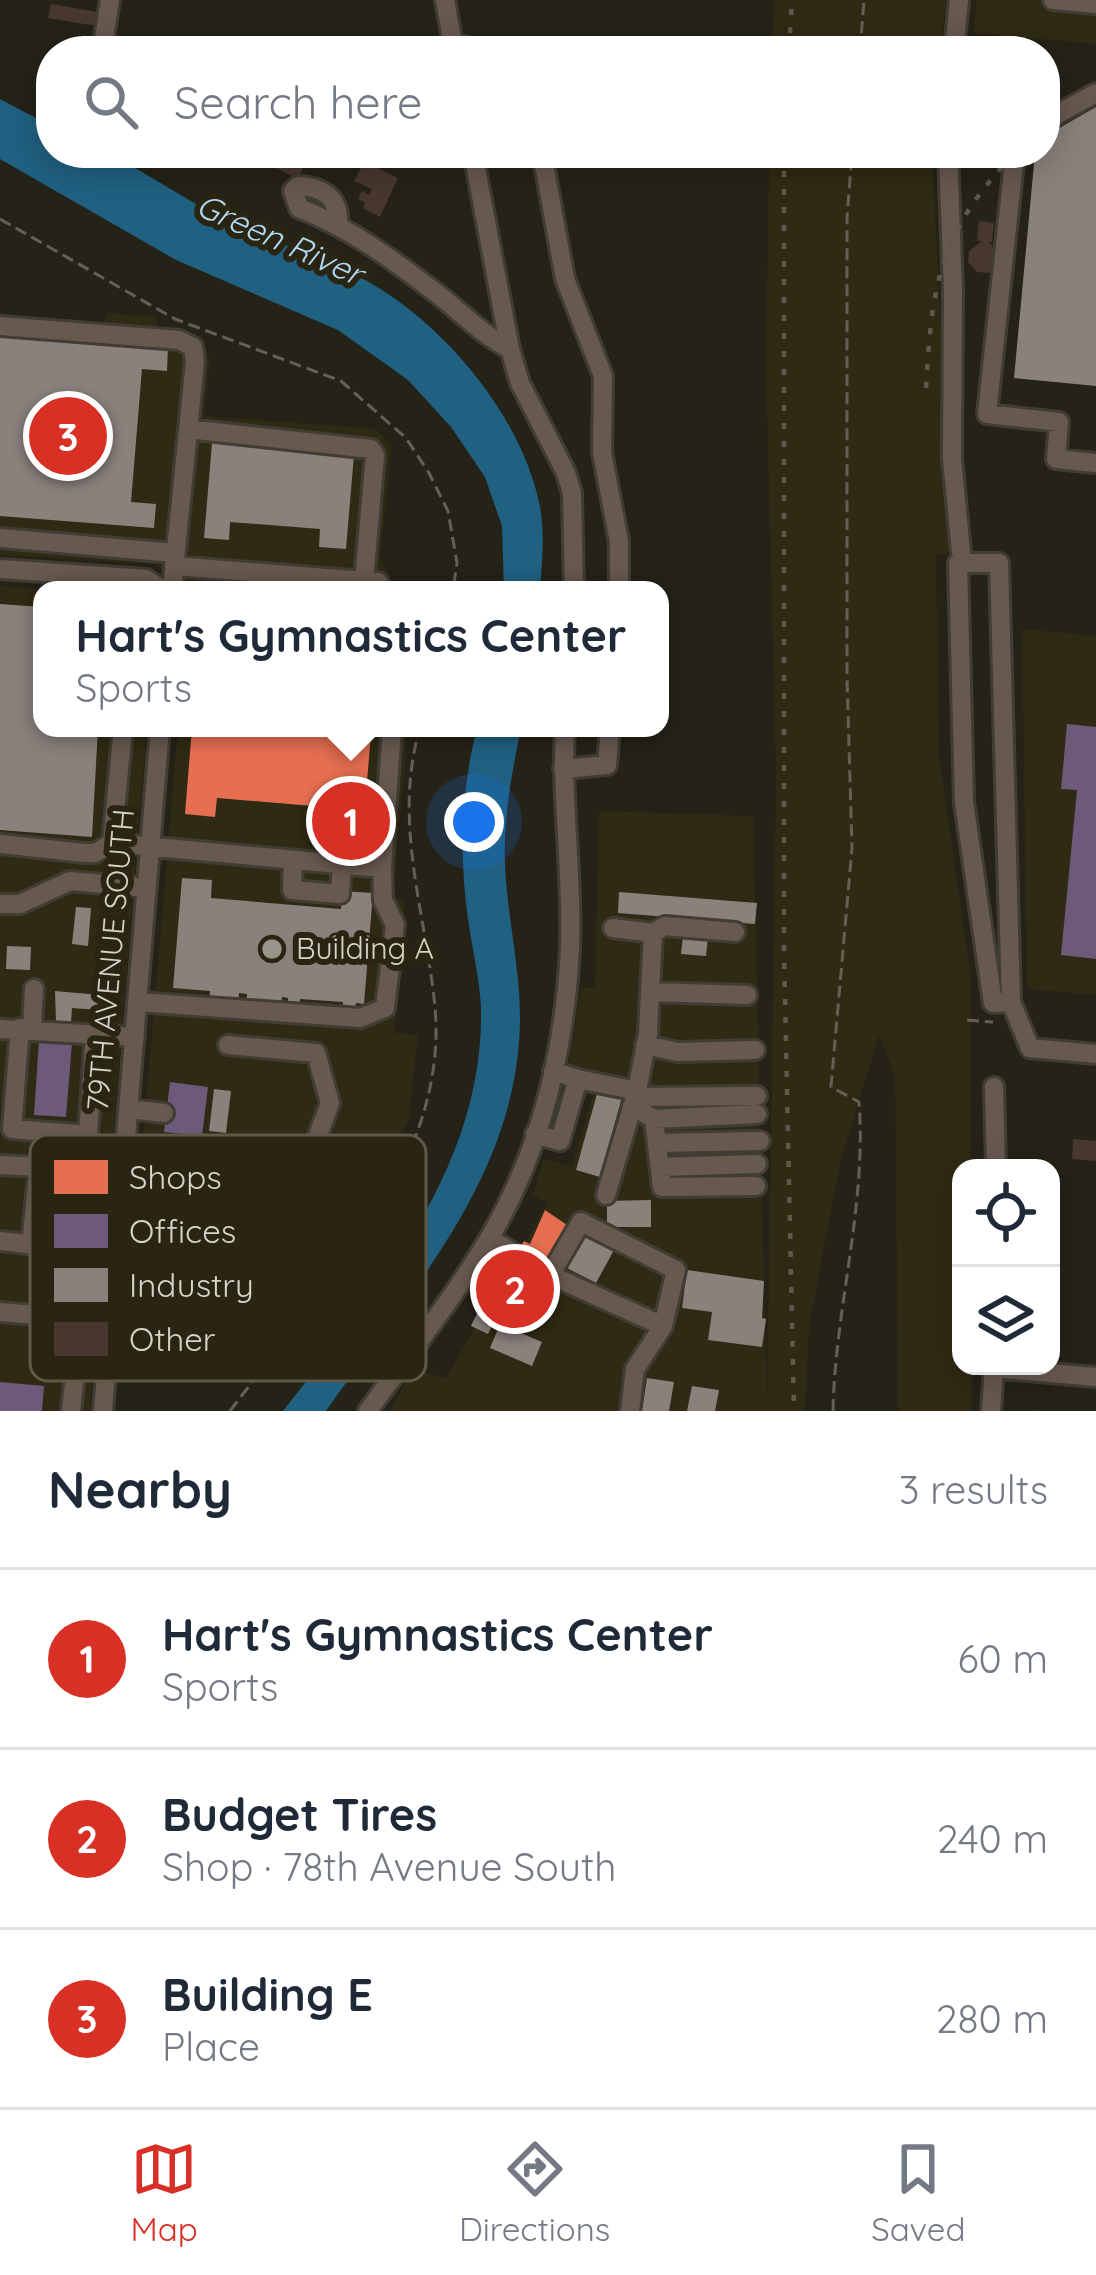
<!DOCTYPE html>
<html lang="en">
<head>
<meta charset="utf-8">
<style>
	body { margin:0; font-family:Quicksand,sans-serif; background:#f2f2f3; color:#1f2937 }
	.controls { position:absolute; right:36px; bottom:36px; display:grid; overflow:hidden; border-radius:24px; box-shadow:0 6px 30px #0003 }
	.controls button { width:108px; height:108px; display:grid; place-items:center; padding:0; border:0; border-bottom:3px solid #e0e1e3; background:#fff; color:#1f2937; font:60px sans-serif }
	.you { position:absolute; left:474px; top:822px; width:42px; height:42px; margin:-30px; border:9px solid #fff; border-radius:50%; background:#1a73e8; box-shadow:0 0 0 18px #1a73e833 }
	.badge { display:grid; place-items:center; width:78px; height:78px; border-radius:50%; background:#d93025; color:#fff; font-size:39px; font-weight:700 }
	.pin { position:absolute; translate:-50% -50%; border:6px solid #fff; box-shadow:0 3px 12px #0006 }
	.popup { position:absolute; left:33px; top:581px; width:636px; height:156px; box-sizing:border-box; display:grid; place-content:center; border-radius:24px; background:#fff; filter:drop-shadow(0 3px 9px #0005); font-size:39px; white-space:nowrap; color:#747a83 }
	.popup b { font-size:45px; color:#1f2937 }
	.popup::after { content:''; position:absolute; left:50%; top:100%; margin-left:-24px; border:24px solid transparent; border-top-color:#fff }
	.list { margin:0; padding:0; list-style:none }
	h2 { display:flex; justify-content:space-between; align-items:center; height:156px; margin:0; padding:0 48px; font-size:51px }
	h2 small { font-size:39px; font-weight:400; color:#747a83 }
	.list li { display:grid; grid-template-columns:78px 1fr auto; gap:36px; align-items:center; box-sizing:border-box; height:180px; padding:0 48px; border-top:3px solid #e0e1e3 }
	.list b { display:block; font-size:45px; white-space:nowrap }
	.list p { margin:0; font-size:39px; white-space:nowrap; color:#747a83 }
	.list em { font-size:39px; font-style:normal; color:#747a83 }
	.icon { flex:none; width:66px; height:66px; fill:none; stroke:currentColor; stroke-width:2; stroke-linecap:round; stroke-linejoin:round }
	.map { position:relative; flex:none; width:1096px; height:1411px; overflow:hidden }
	.search { position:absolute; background:#fff; box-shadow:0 6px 30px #0003; left:36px; right:36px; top:36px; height:132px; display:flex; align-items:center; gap:30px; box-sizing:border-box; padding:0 42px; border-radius:48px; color:#747a83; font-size:45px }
	.sheet { height:696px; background:#fff }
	nav { display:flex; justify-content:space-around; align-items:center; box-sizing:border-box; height:168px; border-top:3px solid #e0e1e3; background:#fff; font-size:33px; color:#747a83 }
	nav a { display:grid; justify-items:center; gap:6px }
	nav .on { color:#d93025 }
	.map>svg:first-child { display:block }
	.built { fill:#2f2a13 }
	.water { fill:#206081 }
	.shops { fill:#e76f51 }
	.offices { fill:#6d597a }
	.industry { fill:#8a817c }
	.building { fill:#47372f }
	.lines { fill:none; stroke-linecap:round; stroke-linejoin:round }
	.minor-casing { stroke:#403d35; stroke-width:24 }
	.path { stroke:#685e56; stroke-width:3; stroke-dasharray:12 6; stroke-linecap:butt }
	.minor { stroke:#68594f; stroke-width:18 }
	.rail { stroke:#5f584f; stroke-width:4.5; stroke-dasharray:6 12; stroke-linecap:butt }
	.poi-dot { fill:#98958a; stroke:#2a2513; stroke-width:4.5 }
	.labels { text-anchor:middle; stroke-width:12; stroke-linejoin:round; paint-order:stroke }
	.poi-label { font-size:30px; fill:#d6d3c8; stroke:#2a2513; text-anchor:start }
	.street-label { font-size:30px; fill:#d6d3c8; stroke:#2a2513 }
	.water-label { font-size:33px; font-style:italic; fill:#afd8f3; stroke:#2a2513 }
	.key { fill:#2a2513; stroke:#5e5949; stroke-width:3 }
	.key-label { font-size:33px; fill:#d6d3c8 }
</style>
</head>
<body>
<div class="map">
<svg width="1096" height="1411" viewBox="0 0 1096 1411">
	<rect width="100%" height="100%" fill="#252218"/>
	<path class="built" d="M775,0h171l-5,51h-170z
		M976,0h120v44l-122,-11z
		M769,153h163l20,400 -16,2 3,199 32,226v188h-10v198h11v45h-74l-3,-336 -16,-39 -38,123 -32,168 -4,84h-416l26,-43 30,11 103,-176 -15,-8 11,-36 28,8 25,-87 -29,-10 13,-82h14l4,-177 154,5 14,590 9,-633 -10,-403z
		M106,313l51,4v11l19,3 30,18 4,11 -6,56 172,13 16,17 -12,112 16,32h-209l-32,-26 -155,-9v-240l104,9z
		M0,586l42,4v138h105l-57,683h-90z
		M1022,629l74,7v359l-69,-6z
		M178,728h230l-15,171 12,2 -11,132 24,2 -9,84 -27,58 -48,76 -39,30 -84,-7 4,-48 -79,-6z"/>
	<path class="water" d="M0,99l51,27v27h55l18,9c35,19 69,42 104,59 42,20 87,33 128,54 83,42 166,139 184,232 5,27 2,56 0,83h-36l-2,-64 -17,-49 -34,-50 -43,-47 -70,-50 -162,-70 -176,-101z
		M477,728h44c-9,44 -18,91 -16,136 2,52 15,101 15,154 -1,158 -109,271 -194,393h-43c92,-118 201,-242 198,-402 -1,-30 -9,-60 -13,-90 -9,-64 -7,-129 9,-191z"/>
	<path class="shops" d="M192,728h104l75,6 -8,95 -27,-3 1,-18 -120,-10 -2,19 -30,-3z
		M545,1210l22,15 -23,43 -25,-19 5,-8 6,3z
		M518,1263l39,19 -6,13 -12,-7 -4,8 -5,-2 -14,28 -22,-11z"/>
	<path class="offices" d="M1067,724l29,3v232l-35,-4 16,-165 -16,-1z
		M39,1040l33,3 -6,74 -32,-2z
		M170,1082l38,5 -6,49 -38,-4z
		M283,1185l22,3 -2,29 -22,-1z
		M0,1382l44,4 -2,25h-42z"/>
	<path class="industry" d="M1096,107v279l-82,-8 21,-225h10l2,-18z
		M0,333l168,14 -1,24 -25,-2 -11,133 25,2 -2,24 -154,-12z
		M212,443l142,12 -8,94 -27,-2 1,-18 -90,-7 -1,18 -25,-2z
		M0,604l42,3v121h56l-6,109 -92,-7z
		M182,878l30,2 -1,18 130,11 1,-18 31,2 -9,111 -8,-1 -1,10 -13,-1 1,-10 -43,-3 -1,12 -12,-1 1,-12 -6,-1 -1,10h-35l1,-13 -8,-1 -1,13 -29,-2 1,-13 -37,-3z
		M619,892l138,11 -2,21 -137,-11z
		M76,907l15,1 -3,38 -16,-2z
		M683,936l25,2 -2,18 -25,-2z
		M7,946l24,1 -1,23 -24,-1z
		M55,991l45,4 -1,15 -27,-2 -1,15 -15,-1z
		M214,1089l17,2 -5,42 -17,-2z
		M598,1090l24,7 -22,80 -24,-7z
		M651,1200v27h-44v-26z
		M583,1233l31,17 -18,33 -31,-16z
		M687,1270l77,11 -2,37 4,1 -4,28 -54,-7 4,-28 -30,-4z
		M481,1305l18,8 -11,21 -17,-8z
		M500,1324l42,18 -10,24 -42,-18z
		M647,1378l27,4 -5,29h-27z
		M692,1386l27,4 -4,21h-28z"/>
	<path class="building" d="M51,4l47,8 -2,14 -48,-8z
		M267,153h43l-12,26 -35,-17z
		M364,161l34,17 -18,39 -17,-9 2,-5 -7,-4 4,-8 7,4 3,-6 -18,-8z
		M979,221l15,2 -2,19h-3l10,12 -4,15 -7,4 -11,-1 -9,-10 1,-11 13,-10h-5z
		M1073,1139l23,2v20l-24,-2z
		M160,1227l15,1 2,31 -22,-1 -1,-17z
		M148,1336l29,3 -1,8 -12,-1 -1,10 -16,-1 -4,-5z
		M188,1354l23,2v25l-25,-2z"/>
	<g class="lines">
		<defs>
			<path id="minor" d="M445,0l9,51
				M1053,0l43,4
				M453,43l31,8
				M102,51l8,-51
				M954,51l5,-51
				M1045,121l51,-28
				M473,153l37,196 10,34 46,90 6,20 2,97
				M542,153l23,126 38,97 -1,76 17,90v48
				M948,153l5,137 -1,168 9,94
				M1015,153l-28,261 72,8 -3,37 40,4
				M338,222c1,-25 -17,-36 -40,-36l-5,5 6,17c49,19 93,51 136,84 25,19 46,42 75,57
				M0,326l179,14 14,7 2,14 -23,229
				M188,429l183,20 4,6 -11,126
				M0,538l175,15
				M174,566l204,16 5,8
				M0,569l146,10 17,11
				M563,769l44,-4 3,-37
				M112,843l11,-115
				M0,844l84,9h11l17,-10 270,25
				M293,860l-1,30 48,4 2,-30
				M0,904h20l50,-23 77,7
				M613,928l40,5 12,-7 70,6
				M651,992l96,3
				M138,1002l222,16 25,-10 10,-83 -12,-25 -1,-32 10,-140
				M1011,1002l-18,1 -29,-201 -6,-239h41l12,439 19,46 66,6
				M20,1028l-8,101 76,6 6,-88
				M0,1029l135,8
				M32,1029l2,-40
				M645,1045l33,7 77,-2
				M578,1079l59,12
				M994,1087l2,81
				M635,1097l122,-1
				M632,1106l22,13 8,68 94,-1
				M129,1109l35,4
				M654,1119l103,-5
				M535,1134l25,7 18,-62 -25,-8
				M659,1143l101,-2
				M127,1145l183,12 20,-54 -14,-50 -88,-8
				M0,1165l125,6
				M661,1167l96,-3
				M606,1195l31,-104 11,-58 5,-100
				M122,1204h124l15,34c20,5 36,9 53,-6
				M489,1238l61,37 113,51 -28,43 -5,42
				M0,1241l118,13
				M31,1245l8,-78
				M550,1275l31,-53 95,48 -13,56
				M0,1312l81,7 -10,92
				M103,1411l57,-683
				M368,1411c42,-59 90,-118 126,-181 48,-85 71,-184 76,-282 3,-73 -9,-146 -5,-220
				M991,1411l3,-43 102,9"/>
		</defs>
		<use href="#minor" class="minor-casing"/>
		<path class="path" d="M860,51l4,-51
			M0,219l175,100 166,62 65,57 23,35 19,38 9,52 -4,27
			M967,1020l26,2
			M230,1411c88,-117 219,-246 205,-404 -9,-93 -43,-186 -15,-279
			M833,1411c2,-104 34,-205 26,-309l-28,-15 21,-239 -5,-170v-460l5,-65"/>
		<use href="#minor" class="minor"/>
		<path class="rail" d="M789,51l3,-51
			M1045,128l51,-30
			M784,153v799l10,459
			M926,388c6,-105 13,-156 89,-235"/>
	</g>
	<circle class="poi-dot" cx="272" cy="949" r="12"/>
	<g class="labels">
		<g class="poi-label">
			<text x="296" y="959">Building A</text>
		</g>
		<g class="street-label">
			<text transform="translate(111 960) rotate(-85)" y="10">79TH AVENUE SOUTH</text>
		</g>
		<g class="water-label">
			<text transform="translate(280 239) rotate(24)" y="12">Green River</text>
		</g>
	</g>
	<rect x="30" y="1135" width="396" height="246" rx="18" class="key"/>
	<rect x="54" y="1160" width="54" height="34" fill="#e76f51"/>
	<rect x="54" y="1214" width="54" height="34" fill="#6d597a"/>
	<rect x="54" y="1268" width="54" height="34" fill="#8a817c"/>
	<rect x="54" y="1322" width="54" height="34" fill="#47372f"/>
	<g class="key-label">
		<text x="129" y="1189">Shops</text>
		<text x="129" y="1243">Offices</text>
		<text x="129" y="1297">Industry</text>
		<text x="129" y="1351">Other</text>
	</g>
</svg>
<div class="controls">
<button><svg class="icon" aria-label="locate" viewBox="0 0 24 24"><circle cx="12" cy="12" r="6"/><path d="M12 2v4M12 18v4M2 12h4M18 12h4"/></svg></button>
<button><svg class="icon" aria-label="layers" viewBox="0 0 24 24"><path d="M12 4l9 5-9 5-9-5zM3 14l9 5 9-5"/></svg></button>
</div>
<div class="you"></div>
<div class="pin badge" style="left:351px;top:821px">1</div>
<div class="popup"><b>Hart's Gymnastics Center</b>Sports</div>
<div class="pin badge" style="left:515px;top:1289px">2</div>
<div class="pin badge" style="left:68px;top:436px">3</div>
<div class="search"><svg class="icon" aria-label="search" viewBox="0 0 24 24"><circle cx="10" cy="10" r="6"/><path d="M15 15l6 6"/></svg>Search here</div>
</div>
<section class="sheet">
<h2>Nearby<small>3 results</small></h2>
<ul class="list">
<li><span class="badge">1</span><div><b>Hart's Gymnastics Center</b><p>Sports</p></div><em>60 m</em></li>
<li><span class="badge">2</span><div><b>Budget Tires</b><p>Shop · 78th Avenue South</p></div><em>240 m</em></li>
<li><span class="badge">3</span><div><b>Building E</b><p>Place</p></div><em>280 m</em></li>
</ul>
</section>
<nav>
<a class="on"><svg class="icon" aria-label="map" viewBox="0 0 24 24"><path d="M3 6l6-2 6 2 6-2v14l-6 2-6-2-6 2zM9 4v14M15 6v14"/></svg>Map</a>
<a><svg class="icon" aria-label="directions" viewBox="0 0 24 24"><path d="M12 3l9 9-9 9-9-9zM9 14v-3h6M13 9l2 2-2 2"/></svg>Directions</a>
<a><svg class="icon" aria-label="saved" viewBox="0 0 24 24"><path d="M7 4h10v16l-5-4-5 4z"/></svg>Saved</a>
</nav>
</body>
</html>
